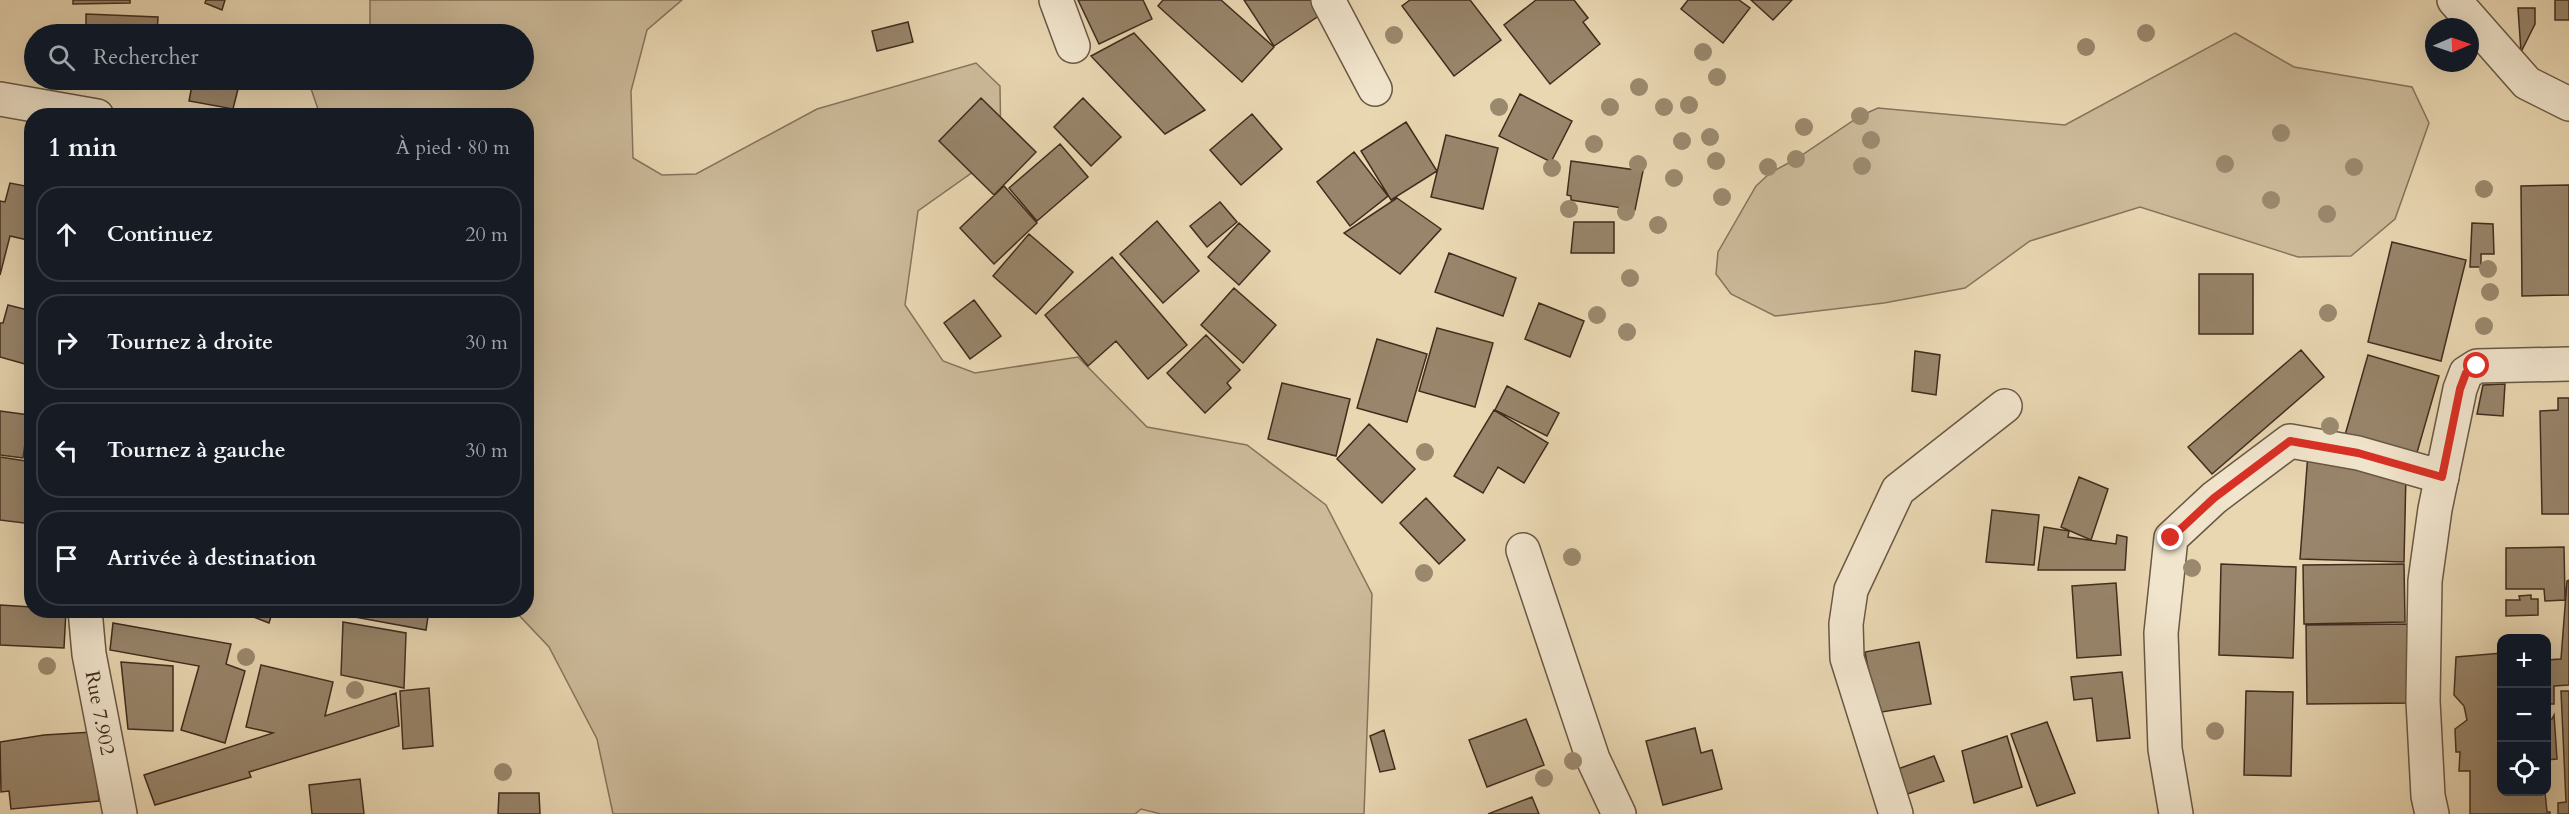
<!DOCTYPE html>
<html lang="fr">
<head>
<meta charset="utf-8">
<style>
	body { margin:0; font-family:Cardo,serif; background:#20242c; color:#f1f3f6 }
	.controls { position:absolute; right:18px; bottom:18px; display:grid; overflow:hidden; border-radius:12px; box-shadow:0 6px 24px #0002 }
	.controls button { width:54px; height:54px; display:grid; place-items:center; padding:0; border:0; border-bottom:2px solid #363941; background:#171b24; color:#f1f3f6; font:30px sans-serif }
	.compass { position:absolute; left:2425px; top:18px; width:54px; height:54px; border-radius:50%; background:#171b24; box-shadow:0 6px 24px #0002; rotate:88deg }
	.stop { position:absolute; width:18px; height:18px; margin:-14px; border:4px solid #d93025; border-radius:50%; background:#fff }
	.stop.end { background:#d93025; border-color:#fff; box-shadow:0 2px 6px #0008 }
	.list { margin:0; padding:0; list-style:none }
	h2 { display:flex; justify-content:space-between; align-items:center; height:78px; margin:0; padding:0 24px; font-size:26px }
	h2 small { font-size:20px; font-weight:400; color:#9ea1a6 }
	.list li { display:grid; grid-template-columns:39px 1fr auto; gap:18px; align-items:center; box-sizing:border-box; height:96px; margin:0 12px 12px; padding:0 12px; border:2px solid #363941; border-radius:24px }
	.list b { display:block; font-size:22px; white-space:nowrap }
	.list em { font-size:20px; font-style:normal; color:#9ea1a6 }
	.icon { flex:none; width:33px; height:33px; fill:none; stroke:currentColor; stroke-width:2; stroke-linecap:round; stroke-linejoin:round }
	.map { position:relative; flex:none; width:2569px; height:814px; overflow:hidden }
	.search { position:absolute; background:#171b24; box-shadow:0 6px 24px #0002; left:24px; top:24px; width:510px; height:66px; display:flex; align-items:center; gap:15px; box-sizing:border-box; padding:0 21px; border-radius:33px; color:#9ea1a6; font-size:22px }
	.panel { position:absolute; background:#171b24; box-shadow:0 6px 24px #0002; left:24px; top:108px; width:510px; height:510px; border-radius:24px }
	.map>svg:first-child { display:block }
	.green { fill:#ccba99; stroke:#86745c; stroke-width:1.5 }
	.building { fill:#98856b; stroke:#402d1e; stroke-width:1.5 }
	.lines { fill:none; stroke-linecap:round; stroke-linejoin:round }
	.minor-casing { stroke:#6a5843; stroke-width:36 }
	.minor { stroke:#f1e5cd; stroke-width:33 }
	.tree { fill:#9b896e }
	.route { stroke:#d93025; stroke-width:8 }
	.labels { text-anchor:middle; stroke-width:6; stroke-linejoin:round; paint-order:stroke }
	.street-label { font-size:20px; fill:#402d1e; stroke:#f1e5cd }
</style>
</head>
<body>
<div class="map">
<svg width="2569" height="814" viewBox="0 0 2569 814">
	<rect width="100%" height="100%" fill="#e9d7b2"/>
	<filter id="stains"><feTurbulence type="fractalNoise" baseFrequency=".00333" numOctaves="4"/><feColorMatrix values="0 0 0 0 .2 0 0 0 0 .09 0 0 0 0 .02 0 0 0 .5 -.17"/></filter>
	<radialGradient id="worn" r=".72"><stop offset=".6" stop-color="#630" stop-opacity="0"/><stop offset="1" stop-color="#630" stop-opacity=".3"/></radialGradient>
	<path class="green" d="M370,0h312l-35,30 -16,61 2,67 29,17 34,-1 121,-65 159,-46 24,23 1,66 -83,59 -13,94 38,56 32,12 103,-16 69,70 100,18 79,60 46,89 -8,220h-203l-20,-5 -6,5h-522l-16,-75 -48,-92 -34,-36 11,-1v-494l-206,-1 -12,-35h216v-46h-154z
		M2235,33l59,34 118,20 17,36 -34,96 -44,37 -53,1 -158,-50 -110,34 -65,47 -81,15 -109,13 -44,-22 -15,-20 2,-22 38,-66 14,-13 26,-14 64,-43 18,-8 187,17z"/>
	<path class="building" d="M73,0h57v3l-57,1z
		M206,0h19l-3,10 -17,-7z
		M1078,0h65l9,19 -53,25z
		M1163,0h58l53,47 -32,35 -84,-76z
		M1244,0h74l8,11 -52,35z
		M1410,0h60l31,40 -47,36 -52,-70z
		M1536,0h38l14,18 -5,4 17,22 -50,40 -46,-59z
		M1688,0h51l11,8 -27,35 -42,-34z
		M1751,0h41l-19,20z
		M2555,0h14v20h-14z
		M2518,8h17v16l-14,28z
		M86,14l72,3 -1,17h-71z
		M908,22l5,20 -36,9 -5,-20z
		M1134,33l71,77 -40,24 -74,-78z
		M193,80h15l31,5 -6,24 -44,-8z
		M1520,94l52,27 -21,41 -52,-26z
		M981,98l55,54 -42,43 -55,-54z
		M1083,98l38,39 -30,29 -37,-39z
		M1252,114l30,35 -41,36 -31,-35z
		M1406,122l31,49 -46,29 -30,-49z
		M1446,135l52,13 -15,61 -52,-12z
		M1060,144l28,33 -51,44 -28,-33z
		M1354,152l34,44 -38,30 -33,-44z
		M1571,161l72,10 -8,39 -64,-10v-4l-4,-1z
		M30,173l2,68 -22,-5 -10,39v-74l5,1 5,-19 15,3z
		M2569,185v110l-47,1 -1,-110z
		M1004,186l33,37 -43,41 -34,-36z
		M1397,198l44,31 -41,45 -56,-41z
		M1220,202l17,20 -30,25 -17,-21z
		M1157,221l42,50 -36,32 -43,-49z
		M1574,222h40v31h-43z
		M1239,223l31,28 -31,34 -31,-28z
		M2472,223l21,1 1,30h-13v13h-11z
		M1029,234l44,38 -37,42 -43,-38z
		M2392,242l74,18 -25,101 -73,-19z
		M1449,253l67,25 -13,38 -68,-24z
		M1112,257l75,88 -39,34 -32,-38 -28,25 -43,-51z
		M2199,274h54v60h-54z
		M1234,288l42,37 -33,38 -42,-38z
		M974,300l27,36 -31,23 -26,-36z
		M1539,303l45,18 -14,36 -45,-18z
		M8,305l24,6v55l-32,-9v-34h3z
		M1437,328l56,15 -18,64 -56,-16z
		M1206,335l34,35 -13,13 4,5 -26,25 -38,-40z
		M1377,339l50,15 -20,68 -50,-14z
		M2301,350l23,27 -112,97 -24,-27z
		M1915,351l25,4 -4,40 -24,-4z
		M2368,355l71,21 -23,80 -71,-21z
		M1282,383l68,16 -14,57 -68,-17z
		M2505,384l-2,32 -26,-2 6,-29z
		M1507,386l52,27 -12,23 -52,-26z
		M2558,398h11v116h-27l-2,-103 18,-1z
		M1494,410l54,33 -24,40 -26,-16 -15,26 -29,-17z
		M0,411l29,4 -6,43 -23,-3z
		M1369,424l46,45 -33,34 -45,-44z
		M2308,453l98,21 -2,88 -104,-3z
		M0,457l32,5v62l-32,-4z
		M2079,477l29,12 -17,51 -30,-13z
		M1426,498l39,42 -26,24 -39,-41z
		M1992,510l47,5 -5,50 -48,-3z
		M2044,527l25,4 -1,6 48,7 1,-9 10,2 -2,33h-87z
		M2564,547l1,53 -20,1 -1,-12h-38v-41z
		M2221,564l75,3 -3,91 -74,-3z
		M2404,564l1,58 -101,2 -1,-59z
		M2569,580v105l-15,1v18h-4v-4h-4v-40l15,-1 6,-78z
		M2116,583l5,72 -44,3 -5,-72z
		M2531,595v4h7v16l-32,1v-16h14l-1,-4z
		M0,605l32,2v3h34l-2,38 -64,-3z
		M236,610h37l-4,13z
		M339,610h90l-3,20 -88,-16z
		M343,622l63,11 -2,55 -63,-13z
		M113,623l118,21 -5,20 19,7 -20,72 -44,-13 18,-64 -89,-16z
		M2413,624l1,79 -107,1 -1,-79z
		M1919,642l12,62 -55,9 -11,-61z
		M2502,653v139h43l2,20h3v2h-80v-43h-11l1,-19h-4l-1,-23 12,-9 -3,-14 -10,-11 2,-38z
		M121,662l52,4v65l-45,-2z
		M261,665l72,17 -8,34 71,-23 3,33 -150,46 2,5 -96,28 -11,-30 129,-42 -27,-6z
		M2122,672l8,66 -33,3 -5,-43 -18,2 -3,-23z
		M429,688l4,58 -30,3 -3,-58z
		M2246,691l47,1 -2,84 -47,-1z
		M2561,691h8v123h-11v-11l8,-1z
		M2554,715l3,44 -11,1v-41h6z
		M1526,719l18,46 -57,22 -18,-47z
		M2047,722l28,71 -38,13 -26,-72z
		M1695,728l6,25 11,-3 10,39 -59,16 -17,-64z
		M1384,730l11,39 -15,3 -10,-36z
		M92,732l7,69 -88,8 -2,-18 -8,1 -1,-50 44,-7z
		M2007,736l15,51 -48,16 -12,-52z
		M1934,756l10,25 -42,15 -7,-26z
		M360,779l4,35h-52l-3,-29z
		M499,793h40l1,21h-42z
		M1532,797l7,17h-51z"/>
	<g class="lines">
		<defs>
			<g id="minor">
				<path d="M1056,0l17,46"/>
				<path d="M1328,0l47,89"/>
				<path d="M2454,0l73,83 42,21"/>
				<path d="M0,99l97,17"/>
				<path d="M1523,550l70,209 26,55"/>
				<path id="s1" d="M85,610l4,44 31,160"/>
				<path d="M1896,814l-49,-156 -1,-34 5,-34 47,-100 107,-84"/>
				<path d="M2176,814l-11,-65 -4,-116 10,-95 43,-40 76,-57 68,12 84,24"/>
				<path d="M2432,814l-4,-18 -5,-95 2,-120 10,-72 25,-120 6,-16 11,-7 92,-2"/>
			</g>
		</defs>
		<use href="#minor" class="minor-casing"/>
		<use href="#minor" class="minor"/>
	</g>
	<g class="tree">
		<circle cx="2146" cy="33" r="9"/>
		<circle cx="1394" cy="35" r="9"/>
		<circle cx="2086" cy="47" r="9"/>
		<circle cx="1703" cy="52" r="9"/>
		<circle cx="1717" cy="77" r="9"/>
		<circle cx="1639" cy="87" r="9"/>
		<circle cx="1689" cy="105" r="9"/>
		<circle cx="1499" cy="107" r="9"/>
		<circle cx="1610" cy="107" r="9"/>
		<circle cx="1664" cy="107" r="9"/>
		<circle cx="1860" cy="116" r="9"/>
		<circle cx="1804" cy="127" r="9"/>
		<circle cx="2281" cy="133" r="9"/>
		<circle cx="1710" cy="137" r="9"/>
		<circle cx="1871" cy="140" r="9"/>
		<circle cx="1682" cy="141" r="9"/>
		<circle cx="1594" cy="144" r="9"/>
		<circle cx="1796" cy="159" r="9"/>
		<circle cx="1716" cy="161" r="9"/>
		<circle cx="1638" cy="164" r="9"/>
		<circle cx="2225" cy="164" r="9"/>
		<circle cx="1862" cy="166" r="9"/>
		<circle cx="1768" cy="167" r="9"/>
		<circle cx="2354" cy="167" r="9"/>
		<circle cx="1552" cy="168" r="9"/>
		<circle cx="1674" cy="178" r="9"/>
		<circle cx="2484" cy="189" r="9"/>
		<circle cx="1722" cy="197" r="9"/>
		<circle cx="2271" cy="200" r="9"/>
		<circle cx="1569" cy="209" r="9"/>
		<circle cx="1626" cy="212" r="9"/>
		<circle cx="2327" cy="214" r="9"/>
		<circle cx="1658" cy="225" r="9"/>
		<circle cx="2488" cy="269" r="9"/>
		<circle cx="1630" cy="278" r="9"/>
		<circle cx="2490" cy="292" r="9"/>
		<circle cx="2328" cy="313" r="9"/>
		<circle cx="1597" cy="315" r="9"/>
		<circle cx="2484" cy="326" r="9"/>
		<circle cx="1627" cy="332" r="9"/>
		<circle cx="2330" cy="426" r="9"/>
		<circle cx="1425" cy="452" r="9"/>
		<circle cx="1572" cy="557" r="9"/>
		<circle cx="2192" cy="568" r="9"/>
		<circle cx="1424" cy="573" r="9"/>
		<circle cx="246" cy="657" r="9"/>
		<circle cx="47" cy="666" r="9"/>
		<circle cx="355" cy="690" r="9"/>
		<circle cx="2215" cy="731" r="9"/>
		<circle cx="1573" cy="761" r="9"/>
		<circle cx="503" cy="772" r="9"/>
		<circle cx="1544" cy="778" r="9"/>
	</g>
	<g class="lines">
		<path class="route" d="M2171,538l43,-40 76,-57 68,12 84,24 18,-88 6,-16 11,-7"/>
	</g>
	<g class="labels">
		<g class="street-label">
			<text dy="7" stroke="none"><textPath href="#s1" startOffset="104">Rue 7.902</textPath></text>
		</g>
	</g>
	<rect width="100%" height="100%" filter="url(#stains)"/>
	<rect width="100%" height="100%" fill="url(#worn)"/>
</svg>
<div class="controls">
<button>+</button>
<button>−</button>
<button><svg class="icon" aria-label="locate" viewBox="0 0 24 24"><circle cx="12" cy="12" r="6"/><path d="M12 2v4M12 18v4M2 12h4M18 12h4"/></svg></button>
</div>
<svg class="compass" viewBox="-18 -18 36 36"><path d="M0-13l5 13h-10z" fill="#e53935"/><path d="M0 13l5-13h-10z" fill="#9ea1a6"/></svg>
<div class="stop" style="left:2477px;top:366px"></div>
<div class="stop end" style="left:2171px;top:538px"></div>
<div class="search"><svg class="icon" aria-label="search" viewBox="0 0 24 24"><circle cx="10" cy="10" r="6"/><path d="M15 15l6 6"/></svg>Rechercher</div>
<section class="panel">
<h2>1 min<small>À pied · 80 m</small></h2>
<ul class="list">
<li><svg class="icon" aria-label="ahead" viewBox="0 0 24 24"><path d="M12 20V5M6 11l6-6 6 6"/></svg><div><b>Continuez</b></div><em>20 m</em></li>
<li><svg class="icon" aria-label="right" viewBox="0 0 24 24"><path d="M7 20v-9h11M14 6l5 5-5 5"/></svg><div><b>Tournez à droite</b></div><em>30 m</em></li>
<li><svg class="icon" aria-label="left" viewBox="0 0 24 24"><path d="M17 20v-9H6M10 6l-5 5 5 5"/></svg><div><b>Tournez à gauche</b></div><em>30 m</em></li>
<li><svg class="icon" aria-label="arrive" viewBox="0 0 24 24"><path d="M6 21V4h12l-3 4 3 4H6"/></svg><div><b>Arrivée à destination</b></div></li>
</ul>
</section>
</div>
</body>
</html>
